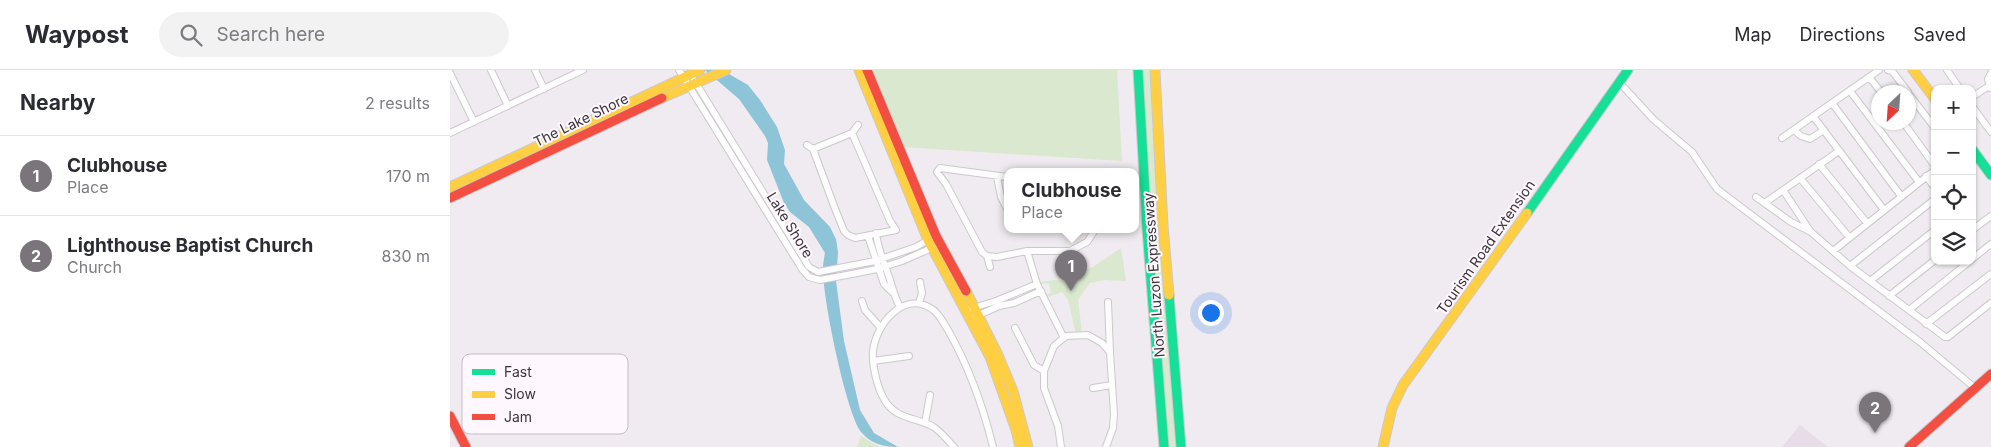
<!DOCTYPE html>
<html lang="en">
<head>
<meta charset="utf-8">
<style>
	body { margin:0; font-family:Inter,sans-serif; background:#f2f2f3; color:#2b2b33 }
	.controls { position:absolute; right:15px; top:15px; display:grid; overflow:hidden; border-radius:10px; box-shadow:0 1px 4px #0004 }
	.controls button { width:45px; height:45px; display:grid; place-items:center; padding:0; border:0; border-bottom:1px solid #e1e1e2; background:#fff; color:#2b2b33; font:25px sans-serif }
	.compass { position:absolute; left:1421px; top:15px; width:45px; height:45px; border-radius:50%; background:#fff; box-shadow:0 1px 4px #0004; rotate:205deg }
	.you { position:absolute; left:760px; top:242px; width:18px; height:18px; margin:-12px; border:4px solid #fff; border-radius:50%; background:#1a73e8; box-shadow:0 0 0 8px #1a73e833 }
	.badge { display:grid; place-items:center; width:32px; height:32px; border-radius:50%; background:#7a757a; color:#fff; font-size:16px; font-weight:700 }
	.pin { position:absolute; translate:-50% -41px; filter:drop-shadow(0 1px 2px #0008) }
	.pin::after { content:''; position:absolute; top:26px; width:18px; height:15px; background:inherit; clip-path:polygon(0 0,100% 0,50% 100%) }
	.popup { position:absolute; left:554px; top:98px; width:135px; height:65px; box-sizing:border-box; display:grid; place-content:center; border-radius:10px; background:#fff; filter:drop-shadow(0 1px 4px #0005); font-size:16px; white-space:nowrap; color:#7c7c81 }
	.popup b { font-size:19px; color:#2b2b33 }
	.popup::after { content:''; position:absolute; left:50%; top:100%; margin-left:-10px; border:10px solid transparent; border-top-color:#fff }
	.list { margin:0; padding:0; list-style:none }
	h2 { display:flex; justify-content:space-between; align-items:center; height:65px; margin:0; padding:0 20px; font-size:21px }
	h2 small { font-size:16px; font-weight:400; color:#7c7c81 }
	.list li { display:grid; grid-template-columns:32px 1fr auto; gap:15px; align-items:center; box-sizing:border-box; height:80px; padding:0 20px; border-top:1px solid #e1e1e2 }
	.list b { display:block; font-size:19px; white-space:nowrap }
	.list p { margin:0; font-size:16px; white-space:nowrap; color:#7c7c81 }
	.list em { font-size:16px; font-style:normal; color:#7c7c81 }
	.icon { flex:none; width:28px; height:28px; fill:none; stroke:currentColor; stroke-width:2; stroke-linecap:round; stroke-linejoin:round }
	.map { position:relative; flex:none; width:1541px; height:377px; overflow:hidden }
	header { display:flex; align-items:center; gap:30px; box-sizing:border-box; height:70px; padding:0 25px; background:#fff; border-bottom:1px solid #e1e1e2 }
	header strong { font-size:24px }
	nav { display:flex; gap:28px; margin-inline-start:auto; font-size:18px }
	.search { width:350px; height:45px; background:#f2f2f3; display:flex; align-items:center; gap:12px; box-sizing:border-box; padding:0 18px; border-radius:28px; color:#7c7c81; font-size:19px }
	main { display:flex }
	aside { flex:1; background:#fff }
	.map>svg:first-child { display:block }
	.built { fill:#e7dce7 }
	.green { fill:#d9e8ce }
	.water { fill:#8dc4d7 }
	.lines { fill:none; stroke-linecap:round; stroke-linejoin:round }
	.street-casing { stroke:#ccc8cc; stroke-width:8 }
	.fast-casing { stroke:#ccc8cc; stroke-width:11 }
	.slow-casing { stroke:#ccc8cc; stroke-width:11 }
	.jam-casing { stroke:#ccc8cc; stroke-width:11 }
	.street { stroke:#fdfcfd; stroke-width:6 }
	.fast { stroke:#16e098; stroke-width:9 }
	.slow { stroke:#ffcf43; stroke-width:9 }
	.jam { stroke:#f24e42; stroke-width:9 }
	.labels { text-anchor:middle; stroke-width:4; stroke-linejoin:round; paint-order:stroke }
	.street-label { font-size:14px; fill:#3a363a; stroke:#fff7fe }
	.key { fill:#fff7fe; stroke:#c4bdc3; stroke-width:1 }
	.key-label { font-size:14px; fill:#3a363a }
</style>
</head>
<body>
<header>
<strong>Waypost</strong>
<div class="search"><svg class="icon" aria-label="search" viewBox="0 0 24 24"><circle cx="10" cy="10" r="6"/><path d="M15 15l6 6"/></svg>Search here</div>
<nav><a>Map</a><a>Directions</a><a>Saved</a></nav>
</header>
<main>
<aside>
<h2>Nearby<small>2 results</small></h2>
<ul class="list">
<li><span class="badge">1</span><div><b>Clubhouse</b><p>Place</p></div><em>170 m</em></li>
<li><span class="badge">2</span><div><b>Lighthouse Baptist Church</b><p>Church</p></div><em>830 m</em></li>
</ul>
</aside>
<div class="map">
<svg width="1541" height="377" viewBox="0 0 1541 377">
	<rect width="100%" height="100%" fill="#f0ebf0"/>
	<path class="built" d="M1350,355l28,22h-46z"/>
	<path class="green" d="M421,0h246l5,91 -220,-14z
		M692,0h10l26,377h-11z
		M671,178l5,33 -22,-1 -14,3 -12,17 4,33 -6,1 -8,-34 -6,-8 -20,7 1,-4 8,-2 -2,-10 -9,1 -4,-1 17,-3 13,1 -4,-23 4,-1 7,19 20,-9z
		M411,366l18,11h-22z"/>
	<path class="water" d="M255,0h17l26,15 12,15 17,27 8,23 -1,14 20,36 26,27 6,12 2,13 -2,29 8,60 16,69 14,23 24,14c-14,0 -27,-3 -37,-15 -15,-20 -39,-136 -38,-164 0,-4 1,-10 2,-15l-16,-26 -19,-15 -6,-9 -17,-43 1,-17 -3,-7 -26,-37z"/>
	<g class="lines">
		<defs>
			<path id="street" d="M41,0l17,36
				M85,0l9,19
				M229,0l123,199 7,8 11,3 32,-6 25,-5 25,-8 32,-14
				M1438,0l4,1 16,21
				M1497,0l13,19
				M0,3l24,49
				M1419,7l12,15
				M244,10l115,187 9,5 57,-11 41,-14 14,-8
				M1170,13l33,36 39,33 25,37 203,153 55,46
				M1540,18l-2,-9 3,-6
				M1400,21l69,91
				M1458,23l27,35
				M1522,27l17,-11
				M1382,33l69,93
				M1522,36l19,26
				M1363,46l71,94
				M1453,52l32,44
				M1344,60l7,6 9,3 14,-9
				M0,63l133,-63
				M402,63l6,-8
				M1332,68l97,-68
				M357,75l6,4 21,57 10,25 4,4 7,3 41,-8 -6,-9 -38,-88 -39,16
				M1369,94l48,59
				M1476,106l9,12
				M547,107l4,20 6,12
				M557,107l-67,-9 -3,4 9,12 36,68 5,4 10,1 30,-6h43l17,-9 8,-12
				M1350,108l49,59
				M1333,120l27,41
				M1306,127l35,25 20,10 39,34 95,71h3l43,-34
				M1316,132l73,-51
				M1522,160l19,-14
				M426,163c2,17 9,32 14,47 3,10 5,18 10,27
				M418,166l16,48 8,8
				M577,181l10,33 27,54
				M1383,181l102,-81
				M537,186l3,11
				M1522,189l19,-15
				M1400,196l85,-67
				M1420,211l65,-51
				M1439,226l46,-36
				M412,231l3,9 15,17
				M658,232l2,50
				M469,233l3,-10 -2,-11
				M516,240l30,-9 41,-17
				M1459,240l61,-49
				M520,249l29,-13 15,-3 27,-12
				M1476,254l65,-50
				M565,258l19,37 10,6
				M423,291l36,-5
				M643,318l19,-3
				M475,353l5,-28
				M504,377c-7,-7 -13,-16 -22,-21 -18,-9 -37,-7 -48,-27 -7,-12 -12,-34 -11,-48 3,-27 31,-61 59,-42 8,5 11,14 16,21 21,37 35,76 45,117
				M611,377l-3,-21 -14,-38v-17l10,-25 12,-10 22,-1 14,8 8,9 4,62 -1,14 -7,19"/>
			<path id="fast" d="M688,0l9,159 17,218
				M1522,79l19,26
				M1077,143l101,-143
				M719,225l12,152"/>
			<path id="slow" d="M409,0l69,170 62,117 26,73 4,17
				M705,0l8,155 6,70
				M1463,0l22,29
				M212,28l64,-28
				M0,117l250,-117
				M516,221l32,64 15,36 15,56
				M933,377l9,-39 11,-23 124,-172"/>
			<path id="jam" d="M417,0l69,166 30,55
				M0,128l212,-100
				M0,346l16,31
				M1459,377l82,-73"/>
		</defs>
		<use href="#street" class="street-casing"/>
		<use href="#fast" class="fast-casing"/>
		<use href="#slow" class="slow-casing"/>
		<use href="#jam" class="jam-casing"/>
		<use href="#street" class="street"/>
		<use href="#fast" class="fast"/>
		<use href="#slow" class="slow"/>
		<use href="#jam" class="jam"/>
	</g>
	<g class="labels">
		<g class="street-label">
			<text transform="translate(131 50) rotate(-26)" y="5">The Lake Shore</text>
			<text transform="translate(340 155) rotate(58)" y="5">Lake Shore</text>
			<text transform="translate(1036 177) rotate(-55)" y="5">Tourism Road Extension</text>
			<text transform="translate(704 205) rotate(-94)" y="5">North Luzon Expressway</text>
		</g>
	</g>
	<rect x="12" y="284" width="166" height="80" rx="8" class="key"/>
	<rect x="22" y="299" width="23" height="6" fill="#16e098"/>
	<rect x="22" y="321" width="23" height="7" fill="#ffcf43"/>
	<rect x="22" y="344" width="23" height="6" fill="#f24e42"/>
	<g class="key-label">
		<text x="54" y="307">Fast</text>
		<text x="54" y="329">Slow</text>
		<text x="54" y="352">Jam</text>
	</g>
</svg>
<div class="controls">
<button>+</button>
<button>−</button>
<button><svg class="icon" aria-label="locate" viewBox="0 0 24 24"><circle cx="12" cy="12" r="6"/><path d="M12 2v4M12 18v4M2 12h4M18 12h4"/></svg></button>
<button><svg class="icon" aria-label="layers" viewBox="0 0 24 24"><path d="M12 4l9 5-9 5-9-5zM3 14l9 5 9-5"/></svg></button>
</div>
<svg class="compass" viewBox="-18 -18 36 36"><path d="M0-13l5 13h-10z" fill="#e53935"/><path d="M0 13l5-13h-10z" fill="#7c7c81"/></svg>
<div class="you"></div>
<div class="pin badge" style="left:621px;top:221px">1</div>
<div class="popup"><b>Clubhouse</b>Place</div>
<div class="pin badge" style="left:1425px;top:363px">2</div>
</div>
</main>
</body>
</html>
